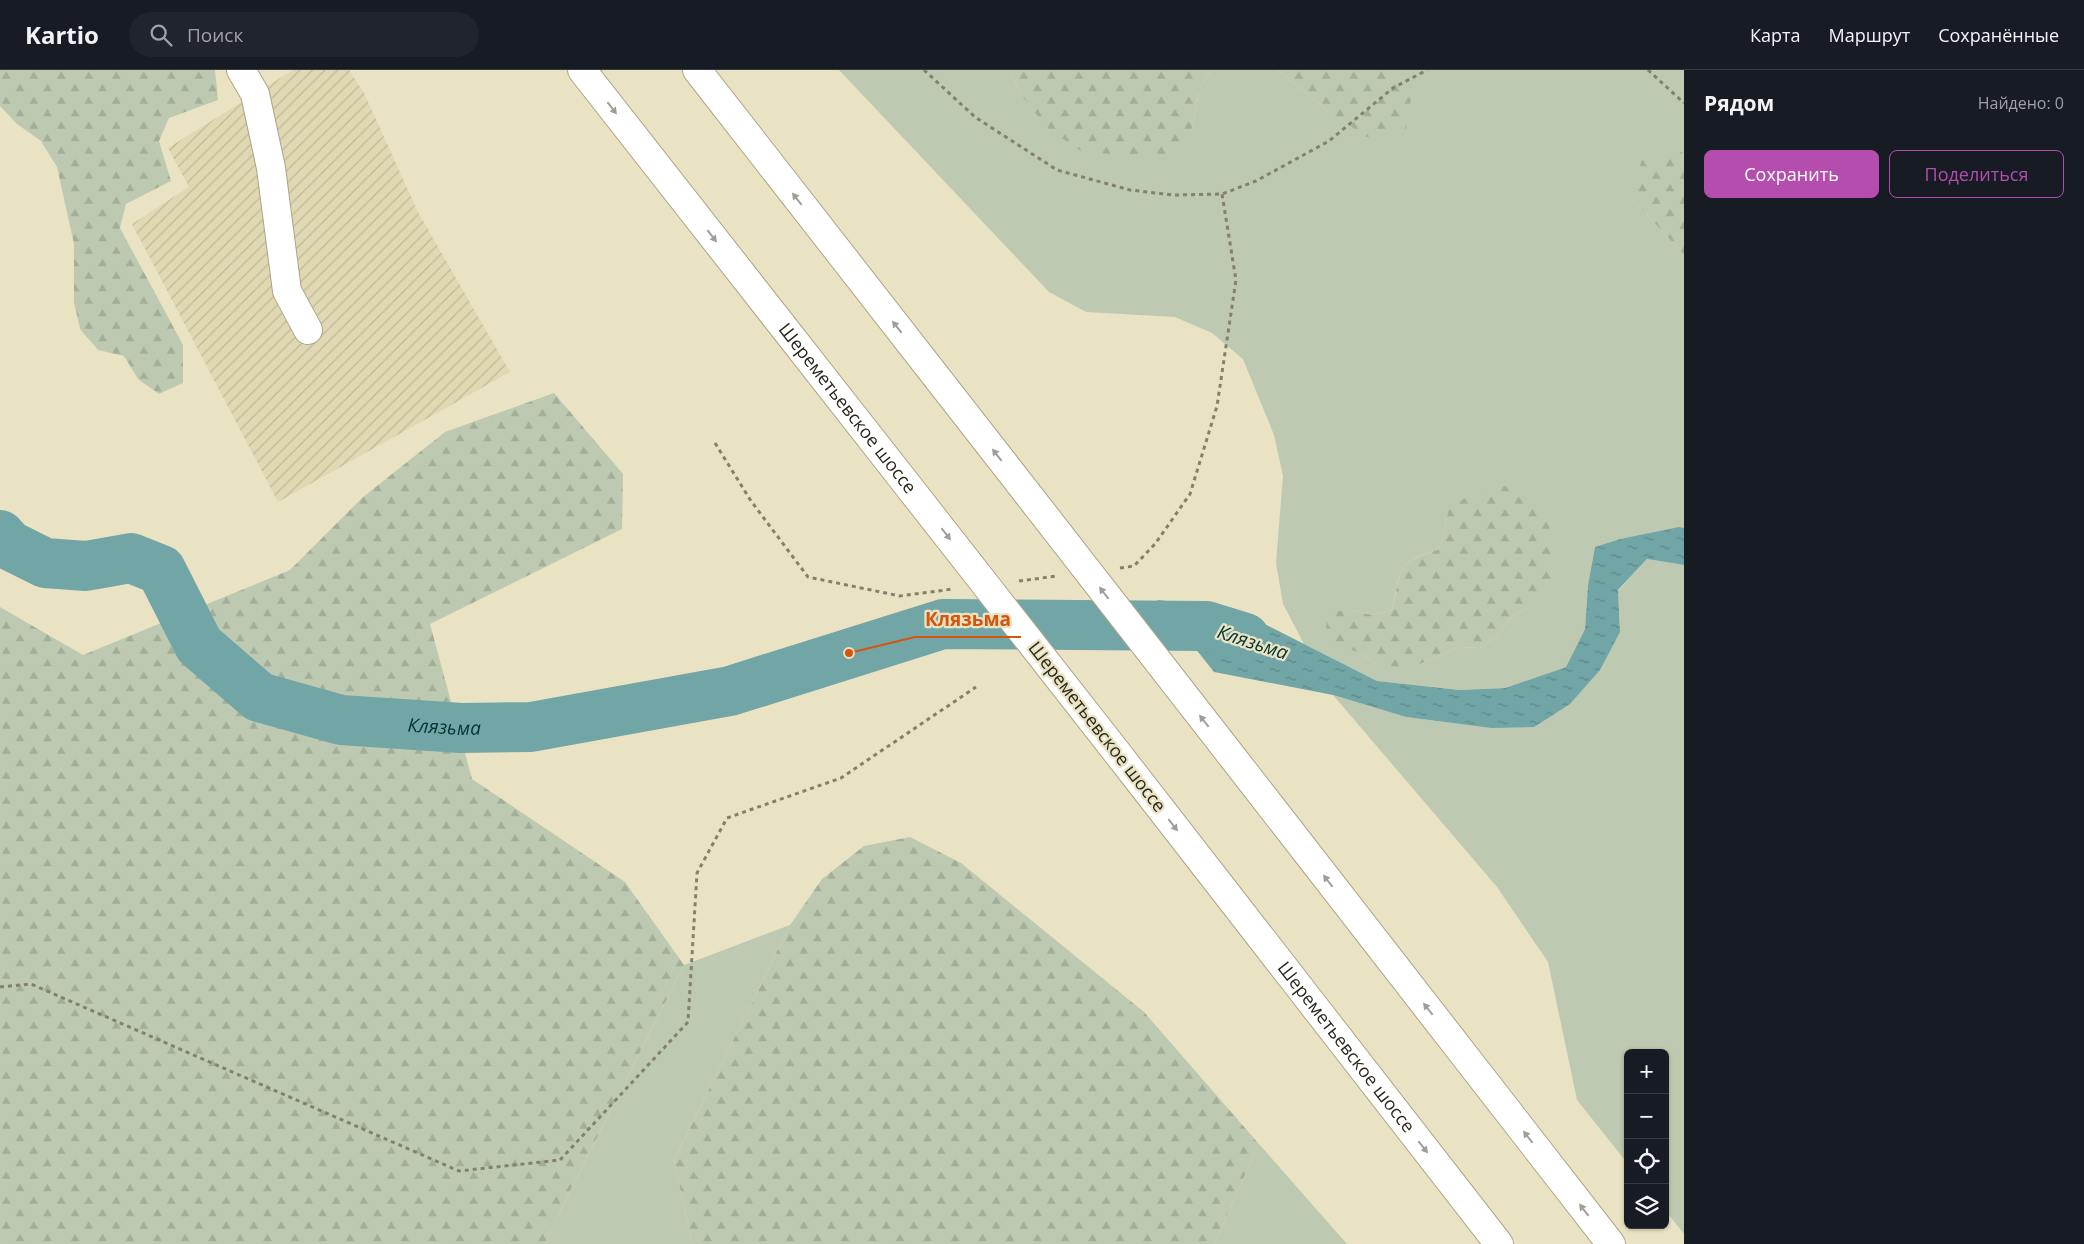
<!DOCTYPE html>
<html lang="ru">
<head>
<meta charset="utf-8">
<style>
	body { margin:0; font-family:"Open Sans",sans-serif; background:#20242c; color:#f1f3f6 }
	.controls { position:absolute; right:15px; bottom:15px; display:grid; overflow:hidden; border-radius:8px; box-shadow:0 1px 4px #0004 }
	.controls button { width:45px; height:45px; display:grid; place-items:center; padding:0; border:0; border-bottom:1px solid #363941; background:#171b24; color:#f1f3f6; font:25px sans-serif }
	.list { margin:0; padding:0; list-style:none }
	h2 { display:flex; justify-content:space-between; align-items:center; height:65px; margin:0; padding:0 20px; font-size:21px }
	h2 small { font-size:16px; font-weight:400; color:#9ea1a6 }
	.actions { display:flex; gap:10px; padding:15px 20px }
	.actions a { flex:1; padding:11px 0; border:1px solid #b54daf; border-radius:8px; text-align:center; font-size:18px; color:#b54daf }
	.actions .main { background:#b54daf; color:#fff }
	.icon { flex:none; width:28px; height:28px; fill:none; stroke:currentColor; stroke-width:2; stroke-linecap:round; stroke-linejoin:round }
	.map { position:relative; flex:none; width:1684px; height:1174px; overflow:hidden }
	header { display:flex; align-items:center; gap:30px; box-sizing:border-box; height:70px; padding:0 25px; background:#171b24; border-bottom:1px solid #363941 }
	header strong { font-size:24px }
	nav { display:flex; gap:28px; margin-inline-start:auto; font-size:18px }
	.search { width:350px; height:45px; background:#20242c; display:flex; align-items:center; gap:12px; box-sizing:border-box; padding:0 18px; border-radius:28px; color:#9ea1a6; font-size:19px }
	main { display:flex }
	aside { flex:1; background:#171b24 }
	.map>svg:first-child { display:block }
	.industrial { fill:url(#industrial-furrows) }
	.green { fill:#bdcab1; fill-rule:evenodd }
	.forest { fill:url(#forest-firs) }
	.water { fill:url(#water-ripples) }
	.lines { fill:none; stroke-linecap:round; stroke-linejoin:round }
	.river { stroke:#72a6a6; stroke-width:50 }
	.minor-casing { stroke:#aba587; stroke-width:30 }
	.major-casing { stroke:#aba587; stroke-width:30 }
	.path { stroke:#85806b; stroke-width:3; stroke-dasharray:4 4; stroke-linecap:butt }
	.minor { stroke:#fff; stroke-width:28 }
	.major { stroke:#fff; stroke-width:28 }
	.major-bridge-casing { stroke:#aba587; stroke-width:30; stroke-linecap:butt }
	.major-bridge { stroke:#fff; stroke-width:28 }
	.oneway { fill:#9f9e99 }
	.labels { text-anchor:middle; stroke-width:4.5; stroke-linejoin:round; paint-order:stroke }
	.street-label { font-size:18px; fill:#2a271c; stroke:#eae3c3 }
	.water-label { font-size:19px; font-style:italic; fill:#003434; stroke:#eae3c3 }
	.leader { fill:none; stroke:#d5540e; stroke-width:2 }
	.callout-dot { fill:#d5540e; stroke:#eae3c3; stroke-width:2 }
	.callout-label { font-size:19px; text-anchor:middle; font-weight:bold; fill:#d5540e; stroke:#eae3c3; stroke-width:4.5; stroke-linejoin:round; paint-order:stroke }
</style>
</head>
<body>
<header>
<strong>Kartio</strong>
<div class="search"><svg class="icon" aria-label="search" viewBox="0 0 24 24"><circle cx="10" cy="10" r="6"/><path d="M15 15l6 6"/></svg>Поиск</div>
<nav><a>Карта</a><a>Маршрут</a><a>Сохранённые</a></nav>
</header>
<main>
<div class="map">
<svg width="1684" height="1174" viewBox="0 0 1684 1174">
	<defs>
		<pattern id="industrial-furrows" width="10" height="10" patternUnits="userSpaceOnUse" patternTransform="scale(1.25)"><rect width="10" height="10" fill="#e0d8b2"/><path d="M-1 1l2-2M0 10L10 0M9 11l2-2" fill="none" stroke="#c0b998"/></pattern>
		<pattern id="forest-firs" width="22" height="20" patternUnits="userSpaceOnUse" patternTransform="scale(1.25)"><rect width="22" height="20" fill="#bdcab1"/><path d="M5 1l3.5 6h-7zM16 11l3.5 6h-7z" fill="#a3ae98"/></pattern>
		<pattern id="water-ripples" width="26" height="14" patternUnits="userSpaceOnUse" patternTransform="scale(1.25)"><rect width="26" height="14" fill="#72a6a6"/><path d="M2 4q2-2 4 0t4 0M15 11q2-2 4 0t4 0" fill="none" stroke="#5e8786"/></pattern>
	</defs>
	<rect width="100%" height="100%" fill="#eae3c3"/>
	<path class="industrial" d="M293,0h56l15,23 54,119 92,160 -232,130 -146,-278 57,-37 -21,-39z"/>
	<path class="green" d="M839,0h171l10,23 172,35 8,-41 12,-17h66l54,44 81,-26 -24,-18h295v87l-2,-5 -48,49 50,54v273l-64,11 -25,8 -7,38 -3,44 -19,38 -61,21 -45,2 -83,-9 -73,-37 -21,-40 -7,-41 7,-87 -9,-41 -31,-76 -31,-26 -37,-16 -89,-5 -37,-20zM1448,440l80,98 -18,10 -13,18 -17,12 -21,-1 -39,17 -42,1 -17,-12 -11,-43 22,5 20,-5c9,-38 3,-49 46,-60l7,-19z
		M1647,489l37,6v669l-19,-24v-157h-37v111l-51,-64 -29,-138 -51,-75 -164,-192 73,22 85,11 129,-96 -2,-41z
		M790,855l-116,235 18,84h-147l26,-55 113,-224z
		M1259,1074l88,100h-133z"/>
	<path class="forest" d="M0,0h215l3,30 -49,18 -10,23 12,40 -45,23 -6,24 63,117v38l-24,11 -21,-15 -14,-23 -26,-6 -18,-21 -6,-27v-58l-17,-77 -16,-26 -24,-17 -17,-18z
		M1010,0h202l-12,17 -8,41 -29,32 -82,-9 -35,-24 -26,-34z
		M1278,0h111l24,17 -7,42 -39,8 -35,-23z
		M1682,82l2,5v98l-50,-54 7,-40z
		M554,323l69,81 -1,55 -192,95 42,155 153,103 59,83 -113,224 -26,55h-545v-637l83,48 207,-85 73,-73 82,-65z
		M1504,416l20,3 17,21 10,21 3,42 -11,21 -15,14 -18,10 -13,18 -17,12 -21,-1 -39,17 -21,4 -21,-3 -17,-12 -20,-6 -15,-14 1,-21 23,-2 22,5 20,-5c10,-39 2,-48 46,-60l7,-19 3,-21c19,-15 31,-20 56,-24z
		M910,767l51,26 183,149 115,132 -45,100h-522l-18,-84 116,-235 32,-46 42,-33z"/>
	<path class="water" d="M1679,457l5,1v37l-37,-6 -29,31 2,42 -20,38 -30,34 -36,23 -43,1 -85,-11 -73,-22 -119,-23 -57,-72 76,8 144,73 83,9 45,-2 61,-21 19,-38 3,-44 7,-38 25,-8z"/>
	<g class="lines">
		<path class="river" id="s1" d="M0,465l9,10 36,18 41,3 45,-8 30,12 38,75 60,52 82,23 120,8 70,-1 199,-36 213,-67 263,2 39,12"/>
		<defs>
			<path id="minor" d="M241,0l14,24 16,74 16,123 21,39"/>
			<g id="major">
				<path id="s2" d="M582,0l334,426"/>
				<path d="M697,0l330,423"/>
				<path id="s3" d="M1122,689l377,485"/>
				<path d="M1234,689l377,485"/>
			</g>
		</defs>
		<use href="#minor" class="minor-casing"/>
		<use href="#major" class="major-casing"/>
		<path class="path" d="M924,0l51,47 82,53 73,20 43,5 49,-1 34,-13 73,-40 64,-53 34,-18
			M1648,0l36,33
			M715,373l36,58 57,76 92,19 53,-7
			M1120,498l14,-2 21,-22 35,-50 27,-88 19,-126 -14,-86
			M1019,511l38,-5
			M0,917l31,-3 428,187 101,-11 128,-138 9,-149 30,-55 114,-40 135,-91"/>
		<use href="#minor" class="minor"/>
		<use href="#major" class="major"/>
		<defs>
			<path id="major-bridge" d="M1027,423l207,266
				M916,426l206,263"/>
		</defs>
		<use href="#major-bridge" class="major-bridge-casing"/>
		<use href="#major-bridge" class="major-bridge"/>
	</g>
	<defs><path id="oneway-solid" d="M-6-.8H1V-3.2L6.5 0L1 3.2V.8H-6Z" transform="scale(1.25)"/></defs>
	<g class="oneway">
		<use href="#oneway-solid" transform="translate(612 38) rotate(52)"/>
		<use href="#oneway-solid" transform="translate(797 129) rotate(-128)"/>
		<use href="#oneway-solid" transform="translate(712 166) rotate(52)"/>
		<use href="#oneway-solid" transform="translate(897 257) rotate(-128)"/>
		<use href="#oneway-solid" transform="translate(997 385) rotate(-128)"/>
		<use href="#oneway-solid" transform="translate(946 464) rotate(52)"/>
		<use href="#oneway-solid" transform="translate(1104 523) rotate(-128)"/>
		<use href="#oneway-solid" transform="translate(1204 651) rotate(-128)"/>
		<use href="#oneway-solid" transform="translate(1173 755) rotate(52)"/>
		<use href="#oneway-solid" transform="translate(1328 811) rotate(-128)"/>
		<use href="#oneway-solid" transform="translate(1428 939) rotate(-128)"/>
		<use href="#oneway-solid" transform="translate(1528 1067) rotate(-128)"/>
		<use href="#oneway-solid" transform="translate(1423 1077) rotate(52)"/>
		<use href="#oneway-solid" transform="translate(1584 1140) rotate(-128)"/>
	</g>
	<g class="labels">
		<g class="street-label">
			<text dy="6" stroke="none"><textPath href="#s2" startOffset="430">Шереметьевское шоссе</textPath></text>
			<text transform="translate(1097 657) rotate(52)" y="6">Шереметьевское шоссе</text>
			<text dy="6" stroke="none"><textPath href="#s3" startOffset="365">Шереметьевское шоссе</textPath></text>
		</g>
		<g class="water-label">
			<text transform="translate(1253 572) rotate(18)" y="7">Клязьма</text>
			<text dy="7" stroke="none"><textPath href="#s1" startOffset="525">Клязьма</textPath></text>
		</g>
	</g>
	<path class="leader" d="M849 583L915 567H1021"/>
	<circle class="callout-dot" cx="849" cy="583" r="5"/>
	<g class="callout-label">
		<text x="968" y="556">Клязьма</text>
	</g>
</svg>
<div class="controls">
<button>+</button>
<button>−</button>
<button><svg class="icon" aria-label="locate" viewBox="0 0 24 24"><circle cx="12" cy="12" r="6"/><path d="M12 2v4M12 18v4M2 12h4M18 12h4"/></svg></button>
<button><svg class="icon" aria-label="layers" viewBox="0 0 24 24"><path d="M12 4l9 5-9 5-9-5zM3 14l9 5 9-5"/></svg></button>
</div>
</div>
<aside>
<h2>Рядом<small>Найдено: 0</small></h2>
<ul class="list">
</ul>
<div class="actions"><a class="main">Сохранить</a><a>Поделиться</a></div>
</aside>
</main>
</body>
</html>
